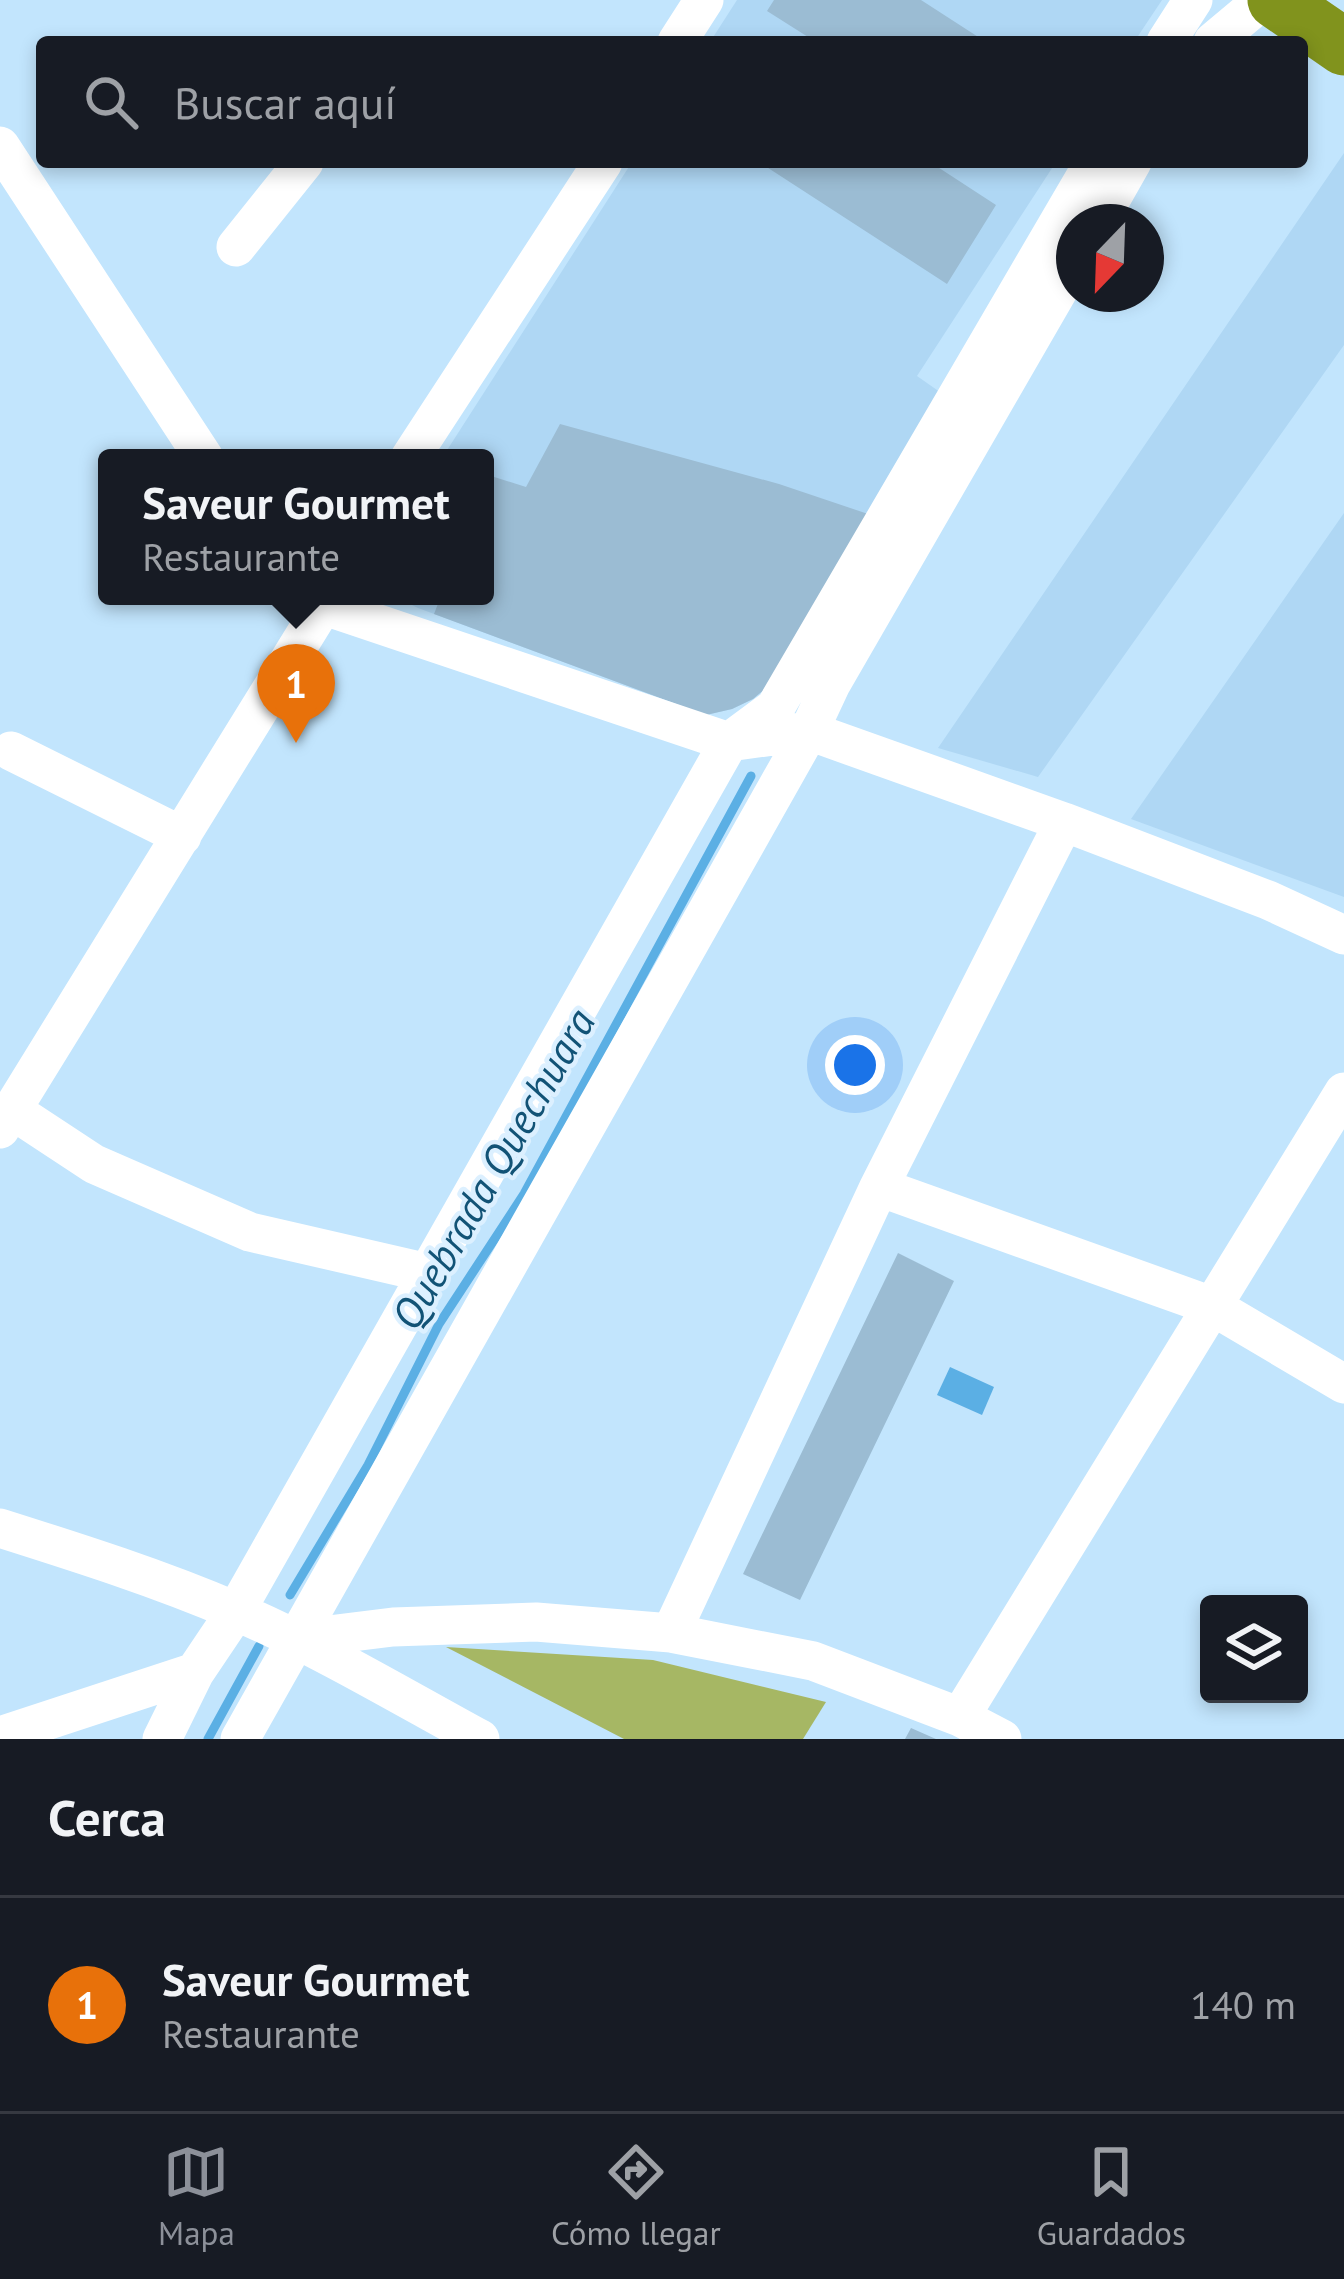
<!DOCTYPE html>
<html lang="es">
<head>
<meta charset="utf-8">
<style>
	body { margin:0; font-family:"PT Sans",sans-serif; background:#20242c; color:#f1f3f6 }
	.controls { position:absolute; right:36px; bottom:36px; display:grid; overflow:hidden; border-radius:12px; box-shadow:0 6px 18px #0003 }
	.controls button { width:108px; height:108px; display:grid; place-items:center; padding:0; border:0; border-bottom:3px solid #363941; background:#171b24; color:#f1f3f6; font:60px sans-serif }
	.compass { position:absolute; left:1056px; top:204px; width:108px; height:108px; border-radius:50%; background:#171b24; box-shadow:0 6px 18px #0003; rotate:203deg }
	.you { position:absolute; left:855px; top:1065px; width:42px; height:42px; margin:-30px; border:9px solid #fff; border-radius:50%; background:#1a73e8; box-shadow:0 0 0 18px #1a73e833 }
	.badge { display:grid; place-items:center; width:78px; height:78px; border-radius:50%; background:#8c9099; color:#fff; font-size:39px; font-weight:700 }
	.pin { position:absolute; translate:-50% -99px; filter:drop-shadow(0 3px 6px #0008) }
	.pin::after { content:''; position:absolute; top:63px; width:42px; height:36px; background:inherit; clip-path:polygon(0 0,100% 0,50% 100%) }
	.popup { position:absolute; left:98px; top:449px; width:396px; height:156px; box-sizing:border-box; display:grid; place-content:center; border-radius:12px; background:#171b24; filter:drop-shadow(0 3px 9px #0005); font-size:39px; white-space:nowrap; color:#9ea1a6 }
	.popup b { font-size:45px; color:#f1f3f6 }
	.popup::after { content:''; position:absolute; left:50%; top:100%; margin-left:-24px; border:24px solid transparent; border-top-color:#171b24 }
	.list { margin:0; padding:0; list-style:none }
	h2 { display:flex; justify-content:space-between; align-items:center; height:156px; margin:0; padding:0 48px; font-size:51px }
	h2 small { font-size:39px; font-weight:400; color:#9ea1a6 }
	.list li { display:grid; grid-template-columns:78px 1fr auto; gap:36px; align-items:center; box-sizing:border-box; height:216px; padding:0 48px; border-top:3px solid #363941 }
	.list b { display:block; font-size:45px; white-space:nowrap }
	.list p { margin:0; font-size:39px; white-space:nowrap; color:#9ea1a6 }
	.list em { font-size:39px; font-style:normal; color:#9ea1a6 }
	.icon { flex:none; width:66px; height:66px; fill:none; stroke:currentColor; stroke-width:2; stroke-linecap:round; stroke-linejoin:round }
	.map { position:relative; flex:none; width:1344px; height:1739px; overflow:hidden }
	.search { position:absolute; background:#171b24; box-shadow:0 6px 18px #0003; left:36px; right:36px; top:36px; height:132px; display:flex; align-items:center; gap:30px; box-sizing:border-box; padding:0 42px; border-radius:12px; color:#9ea1a6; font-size:45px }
	.sheet { height:372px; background:#171b24 }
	nav { display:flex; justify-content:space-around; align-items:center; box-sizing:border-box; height:168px; border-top:3px solid #363941; background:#171b24; font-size:33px; color:#9ea1a6 }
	nav a { display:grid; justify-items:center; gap:6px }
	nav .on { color:#8c9099 }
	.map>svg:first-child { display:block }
	.built { fill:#afd7f4 }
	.green { fill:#a6b764 }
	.water { fill:#5bafe4 }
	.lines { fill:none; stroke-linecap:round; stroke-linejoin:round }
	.stream { stroke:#5bafe4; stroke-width:9 }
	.building { fill:#9bbcd3 }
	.minor { stroke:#fff; stroke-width:39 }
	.highway { stroke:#81931d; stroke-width:57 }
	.labels { text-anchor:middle; stroke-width:9; stroke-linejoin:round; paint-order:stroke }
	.water-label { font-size:42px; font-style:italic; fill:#125376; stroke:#dcf0ff }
</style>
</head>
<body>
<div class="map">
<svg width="1344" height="1739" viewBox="0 0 1344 1739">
	<rect width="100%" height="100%" fill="#c2e5fd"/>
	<path class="built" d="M737,0h425l-28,42h-424z
		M1344,153v192l-306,432 -100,-29z
		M632,162h424l-139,214 30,21 -175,286 -19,16 -21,10 -26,6 -288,-107 -24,-12h91v-138h-43z
		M1344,513v384l-213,-78z"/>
	<path class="green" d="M446,1647l207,13 173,42 -23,37h-179z"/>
	<path class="water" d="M950,1367l44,20 -12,28 -45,-20z"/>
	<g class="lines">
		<path class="stream" d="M290,1595l78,-130 71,-141 85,-130 227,-418
			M208,1739l51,-93"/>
	</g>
	<path class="building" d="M774,0h147l65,42h-170l-49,-31z
		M759,162h171l66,43 -49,79z
		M560,424l219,60 95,32 -102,167 -19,16 -21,10 -26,6 -272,-101 7,-18h44v-113l3,-8 38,12z
		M898,1253l56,28 -154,319 -57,-26z
		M911,1728l25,11h-31z"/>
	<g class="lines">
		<path class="minor" d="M677,42l27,-42
			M1166,42l27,-42
			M1213,42l50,-42
			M0,146l204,312
			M1098,222l34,-60
			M236,247l68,-85
			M410,458l193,-296
			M325,606l404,136 80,-11 255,91 204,78 76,35
			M11,751l171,85
			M12,1110l82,54 156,68 178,41
			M0,1129l329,-533
			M879,1187l333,119 132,78
			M0,1528c79,25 158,50 235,83 84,36 164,84 245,128
			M671,1633l208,-446 185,-365
			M296,1639l97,-12 143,-5 135,11 142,28 147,56 42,22
			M960,1717l384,-625
			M0,1736l195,-64
			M162,1739l33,-67 41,-61 493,-869 46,-34 319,-546
			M240,1739l569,-1008 22,-47 243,-421"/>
		<path class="highway" d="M1276,0l68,47"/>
	</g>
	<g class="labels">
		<g class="water-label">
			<text transform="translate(493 1169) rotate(-60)" y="15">Quebrada Quechuara</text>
		</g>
	</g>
</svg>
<div class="controls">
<button><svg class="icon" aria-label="layers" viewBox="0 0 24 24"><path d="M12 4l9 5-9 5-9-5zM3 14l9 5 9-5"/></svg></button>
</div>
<svg class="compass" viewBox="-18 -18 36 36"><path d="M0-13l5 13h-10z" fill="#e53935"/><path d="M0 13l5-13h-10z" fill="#9ea1a6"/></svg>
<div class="you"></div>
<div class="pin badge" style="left:296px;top:743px;background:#e8710a">1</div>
<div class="popup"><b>Saveur Gourmet</b>Restaurante</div>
<div class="search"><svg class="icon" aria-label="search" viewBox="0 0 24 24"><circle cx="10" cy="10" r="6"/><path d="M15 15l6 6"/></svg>Buscar aquí</div>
</div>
<section class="sheet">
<h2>Cerca<small></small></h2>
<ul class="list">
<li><span class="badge" style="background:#e8710a">1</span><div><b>Saveur Gourmet</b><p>Restaurante</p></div><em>140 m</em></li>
</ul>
</section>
<nav>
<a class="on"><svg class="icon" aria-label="map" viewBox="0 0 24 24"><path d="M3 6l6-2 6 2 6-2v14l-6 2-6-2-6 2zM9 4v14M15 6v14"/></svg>Mapa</a>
<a><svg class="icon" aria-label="directions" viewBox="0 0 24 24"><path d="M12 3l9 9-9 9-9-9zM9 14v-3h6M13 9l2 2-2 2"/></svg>Cómo llegar</a>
<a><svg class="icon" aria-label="saved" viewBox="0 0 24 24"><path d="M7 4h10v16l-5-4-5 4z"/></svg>Guardados</a>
</nav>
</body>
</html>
